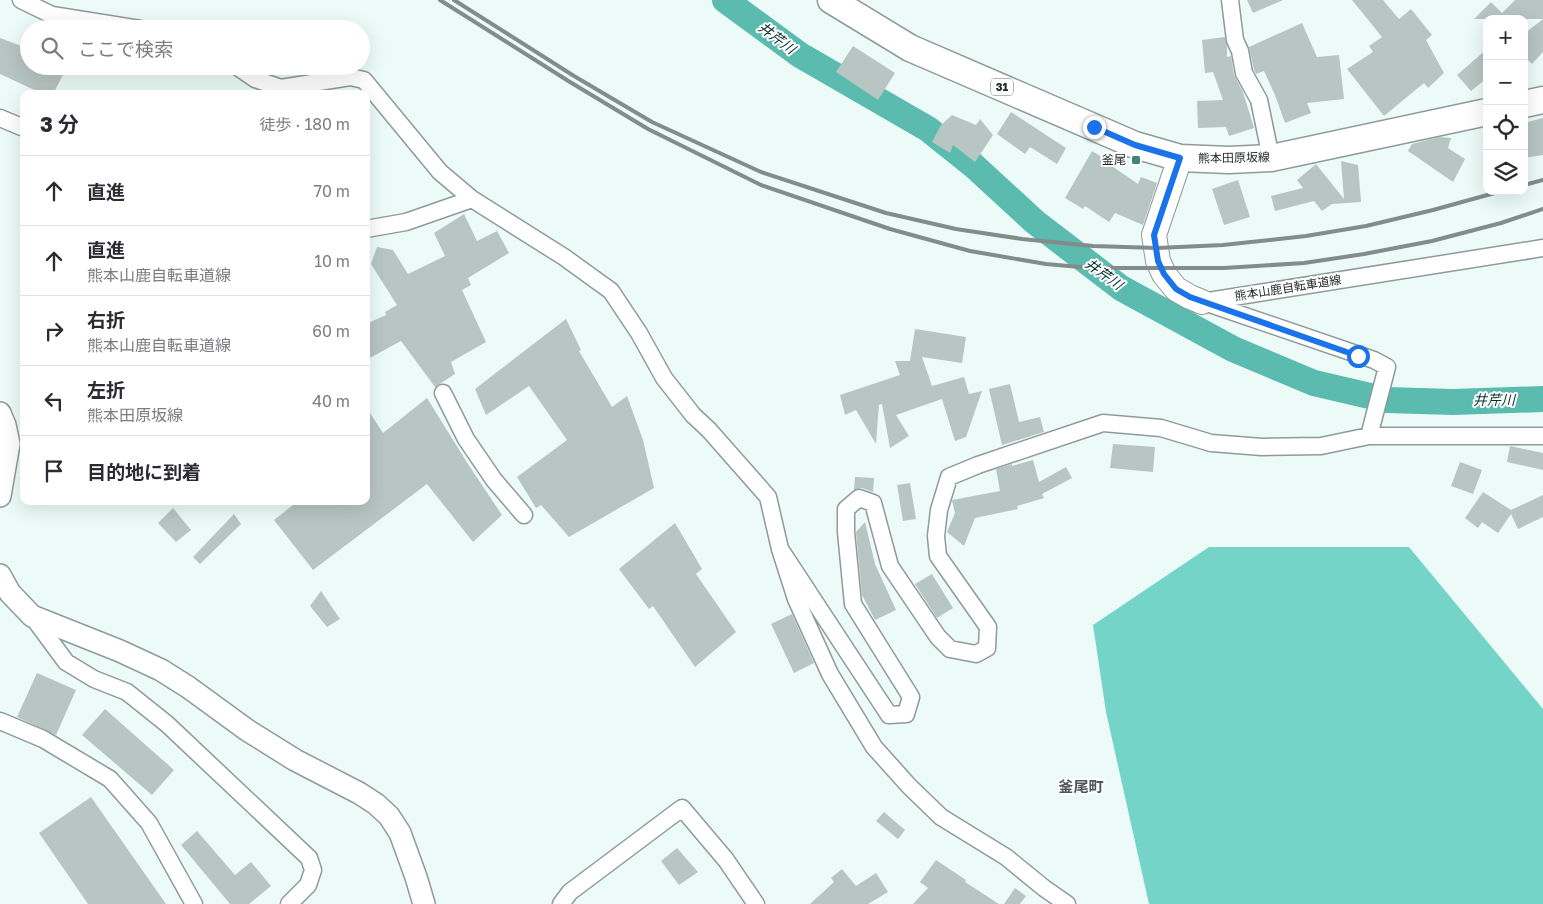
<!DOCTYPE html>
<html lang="ja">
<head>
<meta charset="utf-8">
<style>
	body { margin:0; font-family:"Golos Text","Noto Sans JP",sans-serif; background:#f7f7f7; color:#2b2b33 }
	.controls { position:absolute; right:15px; top:15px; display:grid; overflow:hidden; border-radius:10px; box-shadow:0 5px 20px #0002 }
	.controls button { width:45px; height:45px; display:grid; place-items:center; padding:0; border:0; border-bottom:1px solid #e1e1e2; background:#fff; color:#2b2b33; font:25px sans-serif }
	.stop { position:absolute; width:15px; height:15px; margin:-11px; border:4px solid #1a73e8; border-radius:50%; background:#fff }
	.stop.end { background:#1a73e8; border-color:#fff; box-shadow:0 1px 5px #0008 }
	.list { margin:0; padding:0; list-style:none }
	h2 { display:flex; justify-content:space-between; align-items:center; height:65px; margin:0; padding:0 20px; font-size:21px }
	h2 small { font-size:16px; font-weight:400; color:#7c7c81 }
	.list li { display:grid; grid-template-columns:32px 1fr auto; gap:15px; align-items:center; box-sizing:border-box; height:70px; padding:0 20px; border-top:1px solid #e1e1e2 }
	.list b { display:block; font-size:19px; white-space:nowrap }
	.list p { margin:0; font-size:16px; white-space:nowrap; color:#7c7c81 }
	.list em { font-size:16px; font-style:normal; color:#7c7c81 }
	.icon { flex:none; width:28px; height:28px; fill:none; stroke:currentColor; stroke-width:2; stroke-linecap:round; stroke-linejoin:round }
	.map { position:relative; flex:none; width:1543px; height:904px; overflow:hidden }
	.search { position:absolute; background:#fff; box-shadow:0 5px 20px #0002; left:20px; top:20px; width:350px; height:55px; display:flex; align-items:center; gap:12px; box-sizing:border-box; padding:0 18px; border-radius:28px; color:#7c7c81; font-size:19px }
	.panel { position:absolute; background:#fff; box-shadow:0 5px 20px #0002; left:20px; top:90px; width:350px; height:415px; border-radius:10px }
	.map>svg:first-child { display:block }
	.forest { fill:#75d4c8 }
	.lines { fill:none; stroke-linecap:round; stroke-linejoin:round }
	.river { stroke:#5bbbaf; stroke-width:26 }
	.building { fill:#b7c5c3 }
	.minor-casing { stroke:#8e9b99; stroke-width:19 }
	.tertiary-casing { stroke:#8e9b99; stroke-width:24 }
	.secondary-casing { stroke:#8e9b99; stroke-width:26 }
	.primary-casing { stroke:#8e9b99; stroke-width:29 }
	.minor { stroke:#fff; stroke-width:16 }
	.tertiary { stroke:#fff; stroke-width:21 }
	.secondary { stroke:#fff; stroke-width:24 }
	.primary { stroke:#fff; stroke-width:26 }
	.rail { stroke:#828c8a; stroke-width:4 }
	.route { stroke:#1a73e8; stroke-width:6 }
	.poi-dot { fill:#40867d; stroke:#fff; stroke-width:2 }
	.labels { text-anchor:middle; stroke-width:4; stroke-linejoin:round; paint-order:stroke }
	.shield { fill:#fff; stroke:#666968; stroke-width:1 }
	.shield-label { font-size:11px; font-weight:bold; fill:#242928 }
	.street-label { font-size:12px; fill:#242928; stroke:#fff }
	.poi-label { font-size:12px; fill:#242928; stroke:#fff; text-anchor:end }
	.water-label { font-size:14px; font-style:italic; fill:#01312c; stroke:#fff }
	.quarter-label { font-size:15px; font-weight:bold; fill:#4c5856; stroke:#fff }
</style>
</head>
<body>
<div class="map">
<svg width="1543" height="904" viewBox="0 0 1543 904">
	<rect width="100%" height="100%" fill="#ecfbf8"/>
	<path class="forest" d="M1209,547h200l134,162v195h-394l-43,-192 -13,-87z"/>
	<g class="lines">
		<path class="river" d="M725,0l75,55 128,74 45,36 62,57 86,66 112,61 81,34 73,17 66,2 90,-3"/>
	</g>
	<path class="building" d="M1247,0h36l-30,13z
		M1352,0h31l16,19 12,-10 21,26 -6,5 18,33 -16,15 -4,-5 -40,33 -37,-47 26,-17 -4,-6 13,-9z
		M1515,0h28v52l-11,12 -8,-8v-22l19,-15h-69l17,-17 11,11z
		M1302,23l15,34 22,-2 5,44 -37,4 4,10 -26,10 -10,-28 -11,-24 -8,3 -2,-4 -5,-23z
		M1225,37l2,10v10l4,-1 3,19 9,17 11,36 -25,8 -3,-9 -28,1 -1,-27 26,-1 -10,-28 -8,1 -3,-33z
		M0,38l24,9 -2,3 7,4v12h19l15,9 -10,19h-10l-43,-20z
		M853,46l42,27 -17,27 -42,-28z
		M1487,49v29l-16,13 -14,-16z
		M1011,112l55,36 -9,16 -27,-17 -5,7 -28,-20z
		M952,115l24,10 4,-6 13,16 -18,27 -22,-17 -3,8 -18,-11 9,-17z
		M1543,118v37l-19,3v-35z
		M1439,137l12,1 -3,10 17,11 -12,23 -45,-31 4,-7z
		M1092,151l18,11 -1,2 29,20 3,-7 16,6 -14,42 -28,-12 -6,9 -24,-16 -2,3 -18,-11z
		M1341,161l17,4 3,37 -29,2 -10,7 -8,-10 -39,10 -4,-15 32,-8 -6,-8 19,-16 28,35z
		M1238,180l12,37 -26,8 -12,-36z
		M464,214l13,27 20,-10 12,22 -41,25 3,7 -9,5 24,52 -35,20 4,12 -20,13 -34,-46 -35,19v-36l20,-9 -1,-3 12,-7 -26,-41 6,-17 16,3 15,24 37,-18 -11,-23z
		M566,319l15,31 -2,1 33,56 15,-11 16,44 11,48 -85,49 -28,-32 -5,3 -19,-31 50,-37 -38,-54 -43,29 -11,-26z
		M915,329l51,8 -4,26 -40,-6 10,29 32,-9 5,17 13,-3 -16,46 -11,4 -13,-42 -46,16 13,21 -19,12 -8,-44 -3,1 -3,39 -20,-34 -11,5 -5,-20 60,-20 -5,-14h15z
		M1010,384l9,38 21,-5 4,15 -42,13 -13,-56z
		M427,398l41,66 34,51 -29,27 -46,-58 -114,86 -39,-50 24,-19h68v-94l17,26z
		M1113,444l42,3 -2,25 -43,-4z
		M1510,446l33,7v17l-36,-8z
		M1033,460l6,22 27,-15 6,11 -30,16 2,4 -27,8 1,3 -43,9 -11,28 -17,-14 8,-19 -3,-13 48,-9 -4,-22 16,-5v2z
		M1460,462l22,8 -9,24 -22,-8z
		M855,477l19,1 -1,14 -11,-4 -8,2z
		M910,483l6,36 -13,2 -6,-36z
		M1483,492l28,18 32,-15v22l-25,12 -7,-15 -13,19 -16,-11 -4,6 -13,-10z
		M173,508l18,22 -15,12 -18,-19z
		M234,514l7,10 -41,40 -7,-7z
		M865,522l10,42 21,46 -21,10 -13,-25 -6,-63z
		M675,523l27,46 -6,5 40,58 -41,35 -42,-61 -4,3 -30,-40z
		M932,574l21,34 -16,10 -22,-34z
		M321,591l19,28 -13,8 -17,-21z
		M792,614l22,49 -20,10 -23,-49z
		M37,673l39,17 -20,45 -39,-18z
		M105,709l69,61 -22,25 -70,-60z
		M91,797l75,107h-78l-49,-71z
		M884,812l21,18 -7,9 -22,-18z
		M197,831l38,44 16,-13 20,24 -22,18h-19l-49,-59z
		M677,848l21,24 -19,13 -18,-24z
		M936,860l30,20 -1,2 34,22h-86l15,-16 -8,-6z
		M842,869l14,17 20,-13 12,19 -20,12h-58l24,-22 -3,-4z
		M1015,888l11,8 -6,8h-16z"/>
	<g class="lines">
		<defs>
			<path id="minor" d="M21,0l31,15 88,14
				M1230,0l5,40 5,11 4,22 15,27 12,58
				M236,66l19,13 26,9 69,-11 14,3 76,92 32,27 92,58 47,34 28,42 25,45 29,37 16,15 59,67 12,52 16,50 34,75 44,73 35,39 32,31 65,40 38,31 23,16
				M0,118l24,10
				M366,229l40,-7 66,-23
				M1202,302l341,-54
				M1204,302l170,58 13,7 -18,69
				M443,393l23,46 28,41 30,35
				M780,549l109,166 17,-1 5,-17 -58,-93 -7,-72v-23l13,-11 14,5 17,63 48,71 12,12 26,5 11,-6 1,-21 -50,-71 -2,-20 3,-26 10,-33 29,-12 125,-42 58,5 50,15 51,4 59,-1 48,-10h174
				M32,616l34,46 28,17 33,13 40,32 142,134 4,12 -5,15 -19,19
				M0,721l43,18 67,40 39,44 45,81
				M561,904l9,-12 112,-84 44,52 30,44"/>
			<path id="tertiary" d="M0,413l5,12 4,19 -9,52
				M0,575l10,18 22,23 88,35 41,19 27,17 59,43 48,30 64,33 17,11 13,12 11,17 16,44 8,27"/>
			<path id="secondary" d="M1180,158l-26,77 4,26 6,13 12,15 14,8 12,5"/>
			<path id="primary" d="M831,0l79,48 225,97 45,13 49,2 42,-2 216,-46
				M1524,104l19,-4"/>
		</defs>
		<use href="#minor" class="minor-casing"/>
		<use href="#tertiary" class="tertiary-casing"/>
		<use href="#secondary" class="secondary-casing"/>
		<use href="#primary" class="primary-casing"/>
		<use href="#minor" class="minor"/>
		<use href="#tertiary" class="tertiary"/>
		<use href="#secondary" class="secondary"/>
		<use href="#primary" class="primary"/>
		<path class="rail" d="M440,0l130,82 78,47 113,56 129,44 80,22 76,13 45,4h133l80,-5 60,-9 68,-13 69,-18 42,-14
			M454,0l120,76 78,46 109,50 125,41 70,16 66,10 71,7 64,2 66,-3 83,-9 60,-10 67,-16 69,-19
			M1524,185l19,-5"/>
	</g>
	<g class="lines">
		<path class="route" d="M1094,127l41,18 45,13 -26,77 4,26 6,13 12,15 14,8 168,59"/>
	</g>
	<rect class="poi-dot" x="1131" y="155" width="10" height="10" rx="2.5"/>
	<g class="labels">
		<rect class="shield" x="991" y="78.5" width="22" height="17" rx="4"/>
		<g class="shield-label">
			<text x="1002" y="91">31</text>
		</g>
		<g class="street-label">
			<text transform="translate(1234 158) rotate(-1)" y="4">熊本田原坂線</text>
			<text transform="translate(1288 288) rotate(-9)" y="4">熊本山鹿自転車道線</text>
		</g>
		<g class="poi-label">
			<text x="1126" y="164">釜尾</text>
		</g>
		<g class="water-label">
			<text transform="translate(777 38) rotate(37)" y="5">井芹川</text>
			<text transform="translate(1104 274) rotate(36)" y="5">井芹川</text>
			<text x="1494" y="405">井芹川</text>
		</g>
		<g class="quarter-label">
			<text x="1081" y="792">釜尾町</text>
		</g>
	</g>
</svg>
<div class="controls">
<button>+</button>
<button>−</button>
<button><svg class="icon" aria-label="locate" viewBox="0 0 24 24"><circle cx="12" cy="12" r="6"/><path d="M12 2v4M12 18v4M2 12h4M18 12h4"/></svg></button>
<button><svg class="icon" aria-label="layers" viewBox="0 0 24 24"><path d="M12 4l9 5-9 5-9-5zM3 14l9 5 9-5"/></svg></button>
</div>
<div class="stop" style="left:1358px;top:356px"></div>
<div class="stop end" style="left:1094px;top:127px"></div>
<div class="search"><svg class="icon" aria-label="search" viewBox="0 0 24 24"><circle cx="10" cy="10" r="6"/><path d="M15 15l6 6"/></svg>ここで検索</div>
<section class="panel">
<h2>3 分<small>徒歩 · 180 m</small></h2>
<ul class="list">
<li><svg class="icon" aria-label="ahead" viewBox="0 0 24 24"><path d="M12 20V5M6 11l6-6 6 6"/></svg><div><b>直進</b></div><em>70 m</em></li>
<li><svg class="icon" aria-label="ahead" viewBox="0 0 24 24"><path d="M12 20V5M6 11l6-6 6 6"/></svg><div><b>直進</b><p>熊本山鹿自転車道線</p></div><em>10 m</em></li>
<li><svg class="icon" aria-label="right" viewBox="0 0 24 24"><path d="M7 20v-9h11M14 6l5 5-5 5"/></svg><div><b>右折</b><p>熊本山鹿自転車道線</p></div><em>60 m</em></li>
<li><svg class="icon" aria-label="left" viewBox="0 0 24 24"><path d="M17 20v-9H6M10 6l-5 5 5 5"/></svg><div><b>左折</b><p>熊本田原坂線</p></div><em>40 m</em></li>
<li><svg class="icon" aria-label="arrive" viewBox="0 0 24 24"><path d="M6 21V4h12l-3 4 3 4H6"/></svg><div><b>目的地に到着</b></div></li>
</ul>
</section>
</div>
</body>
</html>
